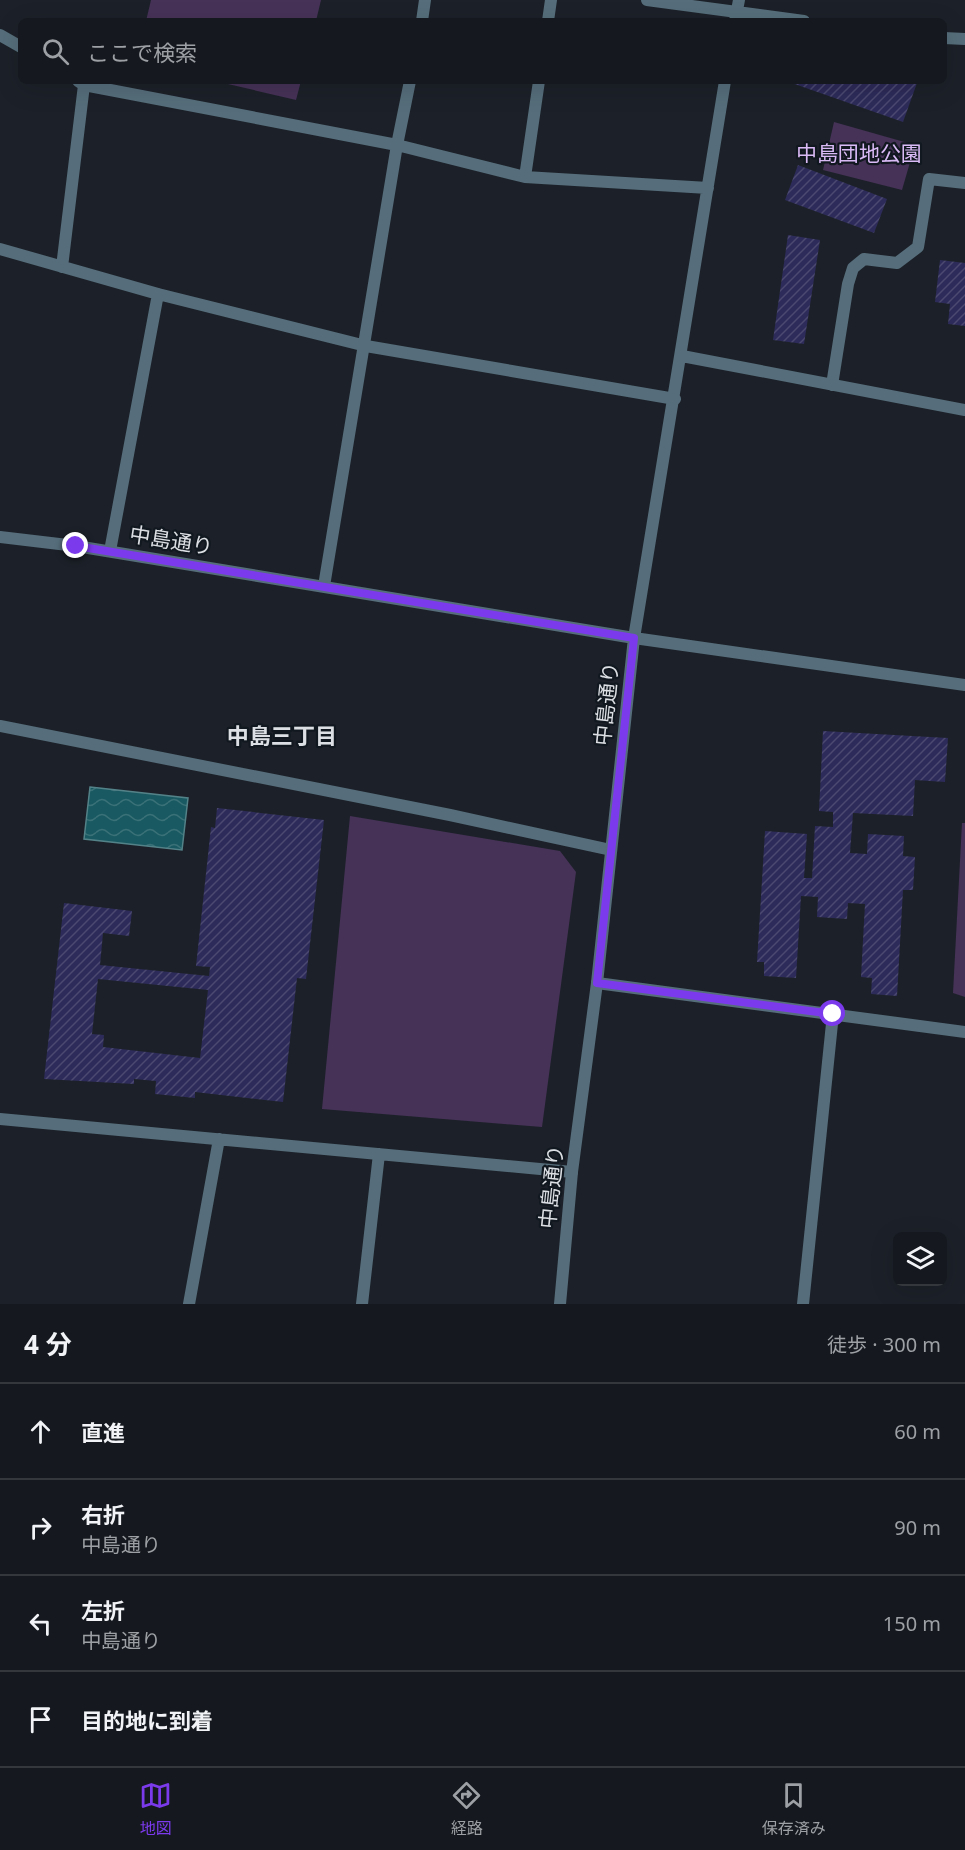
<!DOCTYPE html>
<html lang="ja">
<head>
<meta charset="utf-8">
<style>
	body { margin:0; font-family:"Noto Sans","Noto Sans JP",sans-serif; background:#22262c; color:#f1f3f6 }
	.controls { position:absolute; right:18px; bottom:18px; display:grid; overflow:hidden; border-radius:9px; box-shadow:0 6px 24px #0002 }
	.controls button { width:54px; height:54px; display:grid; place-items:center; padding:0; border:0; border-bottom:2px solid #34383d; background:#15191f; color:#f1f3f6; font:30px sans-serif }
	.stop { position:absolute; width:18px; height:18px; margin:-14px; border:4px solid #7c3aed; border-radius:50%; background:#fff }
	.stop.end { background:#7c3aed; border-color:#fff; box-shadow:0 2px 6px #0008 }
	.list { margin:0; padding:0; list-style:none }
	h2 { display:flex; justify-content:space-between; align-items:center; height:78px; margin:0; padding:0 24px; font-size:26px }
	h2 small { font-size:20px; font-weight:400; color:#9da0a4 }
	.list li { display:grid; grid-template-columns:39px 1fr auto; gap:18px; align-items:center; box-sizing:border-box; height:96px; padding:0 24px; border-top:2px solid #34383d }
	.list b { display:block; font-size:22px; white-space:nowrap }
	.list p { margin:0; font-size:20px; white-space:nowrap; color:#9da0a4 }
	.list em { font-size:20px; font-style:normal; color:#9da0a4 }
	.icon { flex:none; width:33px; height:33px; fill:none; stroke:currentColor; stroke-width:2; stroke-linecap:round; stroke-linejoin:round }
	.map { position:relative; flex:none; width:965px; height:1304px; overflow:hidden }
	.search { position:absolute; background:#15191f; box-shadow:0 6px 24px #0002; left:18px; right:18px; top:18px; height:66px; display:flex; align-items:center; gap:15px; box-sizing:border-box; padding:0 21px; border-radius:9px; color:#9da0a4; font-size:22px }
	.sheet { height:462px; background:#15191f }
	nav { display:flex; justify-content:space-around; align-items:center; box-sizing:border-box; height:84px; border-top:2px solid #34383d; background:#15191f; font-size:16px; color:#9da0a4 }
	nav a { display:grid; justify-items:center; gap:3px }
	nav .on { color:#7c3aed }
	.map>svg:first-child { display:block }
	.green { fill:#463257 }
	.water { fill:url(#water-waves); stroke:#548289; stroke-width:1.5 }
	.building { fill:url(#building-hatch); fill-rule:evenodd }
	.lines { fill:none; stroke-linecap:round; stroke-linejoin:round }
	.minor { stroke:#566e7b; stroke-width:12 }
	.tertiary { stroke:#566e7b; stroke-width:12 }
	.route { stroke:#7c3aed; stroke-width:8 }
	.labels { text-anchor:middle; stroke-width:4.5; stroke-linejoin:round; paint-order:stroke }
	.park-label { font-size:21px; fill:#d9baf5; stroke:#12181f }
	.street-label { font-size:21px; fill:#dce0e5; stroke:#12181f }
	.neighbourhood-label { font-size:22px; font-weight:bold; fill:#dce0e5; stroke:#12181f }
</style>
</head>
<body>
<div class="map">
<svg width="965" height="1304" viewBox="0 0 965 1304">
	<defs>
		<pattern id="water-waves" width="16" height="10" patternUnits="userSpaceOnUse" patternTransform="scale(1.5)"><rect width="16" height="10" fill="#195961"/><path d="M0 5q4-4 8 0t8 0" fill="none" stroke="#3a7178"/></pattern>
		<pattern id="building-hatch" width="6" height="6" patternUnits="userSpaceOnUse" patternTransform="scale(1.5)"><rect width="6" height="6" fill="#2d2b59"/><path d="M-1 1l2-2M0 6l6-6M5 7l2-2" fill="none" stroke="#4b4971"/></pattern>
	</defs>
	<rect width="100%" height="100%" fill="#1c2129"/>
	<path class="green" d="M151,0h170l-5,21h-170z
		M215,81h86l-5,19z
		M834,122l81,23 -13,45 -79,-20z
		M350,816l210,35 16,21 -34,255 -220,-18z
		M962,823h3v174l-12,-4z"/>
	<path class="water" d="M90,787l98,11 -6,52 -98,-11z"/>
	<path class="building" d="M786,81h125l6,2 -14,39z
		M798,165l89,34 -13,34 -89,-33z
		M788,235l32,5 -16,104 -31,-4z
		M940,260l25,3v63l-17,-2 2,-20 -15,-2z
		M823,731l125,7 -3,44 -30,-2 -2,36 -60,-3 -3,40 17,1 1,-20 36,2 -1,20 12,1 -2,33h-10l-6,106 -26,-2 1,-16 -11,-1 4,-73 -17,-1 -1,16 -30,-2 1,-20 -17,-1 -5,82 -32,-2v-14h-7l8,-131 42,3 -3,44h8l3,-52 18,1v-15l-14,-1z
		M217,808l107,12 -18,159 -9,-1 -14,124 -88,-10v6l-40,-4 1,-13 -22,-2v5l-90,-5 20,-176 68,8 -3,25 -26,-3 -3,32 109,11 1,-9 -14,-1 15,-139 4,1zM98,979l110,11 -8,68 -97,-11 1,-12 -12,-1z"/>
	<g class="lines">
		<path class="minor" d="M647,0l157,21
			M422,21l3,-21
			M548,21l3,-21
			M735,21l4,-21
			M0,35l21,12
			M944,38l21,1
			M78,81l6,4 313,60 128,32 183,11
			M725,81l-91,557 331,47
			M525,177l14,-96
			M0,249l158,45 208,52 309,53
			M62,267l22,-182
			M682,356l283,54
			M832,385l16,-101 5,-16 11,-9 33,4 21,-16 11,-68 36,4
			M110,551l48,-257
			M324,586l73,-441 13,-64
			M0,726l450,89 161,35
			M597,983l368,49
			M0,1119l572,53
			M189,1304l30,-165
			M362,1304l17,-150
			M803,1304l30,-290"/>
		<path class="tertiary" d="M0,537l76,9 558,92 -37,345 -25,189 -12,132"/>
	</g>
	<g class="lines">
		<path class="route" d="M76,546l558,92 -37,345 236,31"/>
	</g>
	<g class="labels">
		<g class="park-label">
			<text x="859" y="161">中島団地公園</text>
		</g>
		<g class="street-label">
			<text transform="translate(171 541) rotate(9)" y="7">中島通り</text>
			<text transform="translate(607 704) rotate(-84)" y="7">中島通り</text>
			<text transform="translate(552 1187) rotate(-84)" y="7">中島通り</text>
		</g>
		<g class="neighbourhood-label">
			<text x="282" y="744">中島三丁目</text>
		</g>
	</g>
</svg>
<div class="controls">
<button><svg class="icon" aria-label="layers" viewBox="0 0 24 24"><path d="M12 4l9 5-9 5-9-5zM3 14l9 5 9-5"/></svg></button>
</div>
<div class="stop" style="left:833px;top:1014px"></div>
<div class="stop end" style="left:76px;top:546px"></div>
<div class="search"><svg class="icon" aria-label="search" viewBox="0 0 24 24"><circle cx="10" cy="10" r="6"/><path d="M15 15l6 6"/></svg>ここで検索</div>
</div>
<section class="sheet">
<h2>4 分<small>徒歩 · 300 m</small></h2>
<ul class="list">
<li><svg class="icon" aria-label="ahead" viewBox="0 0 24 24"><path d="M12 20V5M6 11l6-6 6 6"/></svg><div><b>直進</b></div><em>60 m</em></li>
<li><svg class="icon" aria-label="right" viewBox="0 0 24 24"><path d="M7 20v-9h11M14 6l5 5-5 5"/></svg><div><b>右折</b><p>中島通り</p></div><em>90 m</em></li>
<li><svg class="icon" aria-label="left" viewBox="0 0 24 24"><path d="M17 20v-9H6M10 6l-5 5 5 5"/></svg><div><b>左折</b><p>中島通り</p></div><em>150 m</em></li>
<li><svg class="icon" aria-label="arrive" viewBox="0 0 24 24"><path d="M6 21V4h12l-3 4 3 4H6"/></svg><div><b>目的地に到着</b></div></li>
</ul>
</section>
<nav>
<a class="on"><svg class="icon" aria-label="map" viewBox="0 0 24 24"><path d="M3 6l6-2 6 2 6-2v14l-6 2-6-2-6 2zM9 4v14M15 6v14"/></svg>地図</a>
<a><svg class="icon" aria-label="directions" viewBox="0 0 24 24"><path d="M12 3l9 9-9 9-9-9zM9 14v-3h6M13 9l2 2-2 2"/></svg>経路</a>
<a><svg class="icon" aria-label="saved" viewBox="0 0 24 24"><path d="M7 4h10v16l-5-4-5 4z"/></svg>保存済み</a>
</nav>
</body>
</html>
